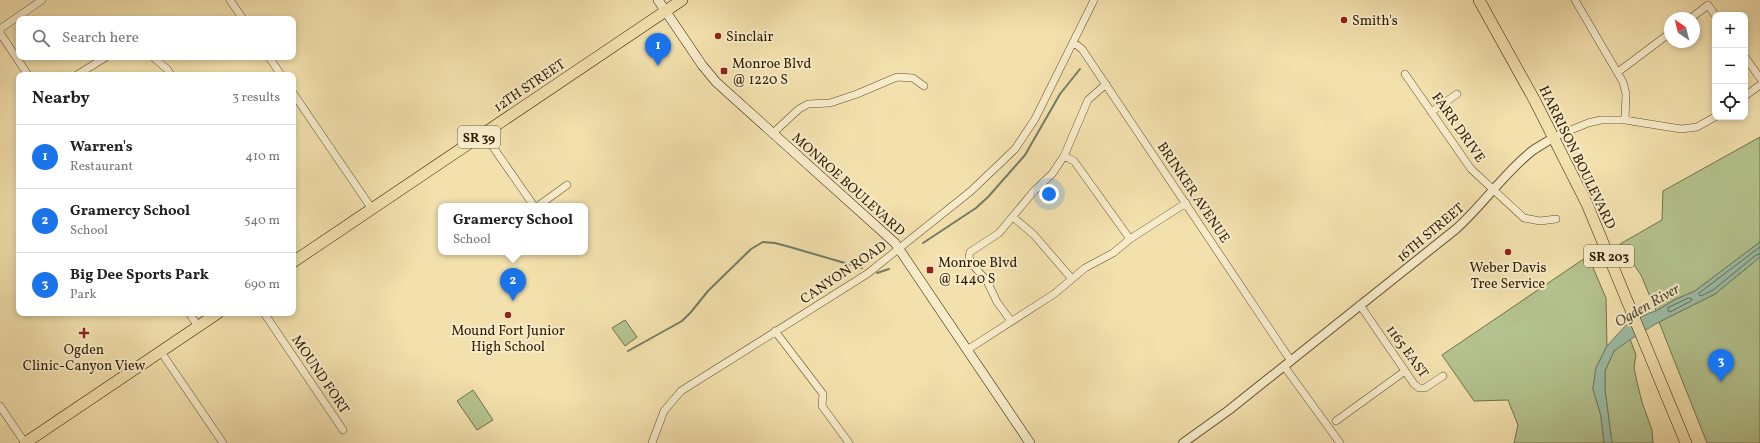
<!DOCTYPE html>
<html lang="en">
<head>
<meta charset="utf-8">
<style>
	body { margin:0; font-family:Vollkorn,serif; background:#f2f2f2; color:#222 }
	.controls { position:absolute; right:12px; top:12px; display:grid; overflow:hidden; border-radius:8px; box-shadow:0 2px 6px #0003 }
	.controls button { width:36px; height:36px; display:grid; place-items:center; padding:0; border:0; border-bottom:1px solid #e0e0e0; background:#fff; color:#222; font:20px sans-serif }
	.compass { position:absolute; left:1664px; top:12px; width:36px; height:36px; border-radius:50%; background:#fff; box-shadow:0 2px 6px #0003; rotate:325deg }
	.you { position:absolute; left:1049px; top:194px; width:14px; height:14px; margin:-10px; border:3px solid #fff; border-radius:50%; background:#1a73e8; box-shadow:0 0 0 6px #1a73e833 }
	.badge { display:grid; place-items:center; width:26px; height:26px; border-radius:50%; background:#1a73e8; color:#fff; font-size:13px; font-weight:700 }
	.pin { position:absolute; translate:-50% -33px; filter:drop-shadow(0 1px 2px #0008) }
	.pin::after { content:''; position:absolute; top:21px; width:14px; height:12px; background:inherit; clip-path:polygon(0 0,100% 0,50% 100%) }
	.popup { position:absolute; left:438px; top:203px; width:150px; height:52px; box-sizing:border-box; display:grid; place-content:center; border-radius:8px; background:#fff; filter:drop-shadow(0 1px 3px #0005); font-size:13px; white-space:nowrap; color:#767676 }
	.popup b { font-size:15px; color:#222 }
	.popup::after { content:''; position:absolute; left:50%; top:100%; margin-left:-8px; border:8px solid transparent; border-top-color:#fff }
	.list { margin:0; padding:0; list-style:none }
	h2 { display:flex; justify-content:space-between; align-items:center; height:52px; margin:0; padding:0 16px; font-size:17px }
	h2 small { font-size:13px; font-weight:400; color:#767676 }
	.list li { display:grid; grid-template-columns:26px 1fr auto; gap:12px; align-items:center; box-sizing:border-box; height:64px; padding:0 16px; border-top:1px solid #e0e0e0 }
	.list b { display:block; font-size:15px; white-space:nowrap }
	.list p { margin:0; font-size:13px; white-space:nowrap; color:#767676 }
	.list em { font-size:13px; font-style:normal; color:#767676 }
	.icon { flex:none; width:22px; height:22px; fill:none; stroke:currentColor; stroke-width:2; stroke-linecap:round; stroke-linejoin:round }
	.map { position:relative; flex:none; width:1760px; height:443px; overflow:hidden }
	.search { position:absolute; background:#fff; box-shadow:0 2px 6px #0003; left:16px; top:16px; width:280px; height:44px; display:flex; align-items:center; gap:10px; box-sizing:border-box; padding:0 14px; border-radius:8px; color:#767676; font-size:15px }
	.panel { position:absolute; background:#fff; box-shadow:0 2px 6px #0003; left:16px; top:72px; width:280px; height:244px; border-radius:8px }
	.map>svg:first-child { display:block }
	.green { fill:#b4c38f; stroke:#737048 }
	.water { fill:#9cbda7; stroke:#727d64 }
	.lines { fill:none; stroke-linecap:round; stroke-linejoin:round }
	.shore { stroke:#676d54; stroke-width:1 }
	.stream { stroke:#727d64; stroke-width:2 }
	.minor-casing { stroke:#624e2b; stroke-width:8 }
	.tertiary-casing { stroke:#624e2b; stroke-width:10 }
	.secondary-casing { stroke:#321d00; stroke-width:10 }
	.primary-casing { stroke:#321d00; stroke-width:12 }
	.minor { stroke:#f7ebca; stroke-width:7 }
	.tertiary { stroke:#f7ebca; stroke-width:8 }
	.secondary { stroke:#f7ebca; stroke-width:9 }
	.primary { stroke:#f2e0ad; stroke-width:11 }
	.poi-dot { fill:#8f2418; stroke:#f7ebca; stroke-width:1.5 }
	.labels { text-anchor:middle; stroke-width:4; stroke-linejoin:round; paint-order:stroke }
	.shield { fill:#f7ebca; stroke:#6d5b3d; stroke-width:1 }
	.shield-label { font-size:13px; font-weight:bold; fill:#321d00 }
	.poi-label { font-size:14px; fill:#321d00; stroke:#f7ebca; text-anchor:start }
	.street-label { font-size:14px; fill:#321d00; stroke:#f7ebca }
	.water-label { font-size:15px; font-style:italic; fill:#524d32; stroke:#f7ebca }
</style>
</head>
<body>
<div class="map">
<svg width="1760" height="443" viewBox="0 0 1760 443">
	<rect width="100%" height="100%" fill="#f2e0ad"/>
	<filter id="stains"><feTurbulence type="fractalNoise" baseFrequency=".005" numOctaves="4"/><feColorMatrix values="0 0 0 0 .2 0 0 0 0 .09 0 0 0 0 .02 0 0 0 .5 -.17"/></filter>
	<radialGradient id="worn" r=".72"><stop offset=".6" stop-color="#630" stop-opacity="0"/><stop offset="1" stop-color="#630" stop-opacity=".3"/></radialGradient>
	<path class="green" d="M1760,137v105l-65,49 -21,9 -18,11 -15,-36 -21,-31 42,-24 1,-29z
		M1588,256l18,42 1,48 -11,22 -3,21 8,27 3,27h-90l4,-18 -10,-25 -34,1 -32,-46z
		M1760,257v186h-53l-48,-121 56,-28z
		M625,320l12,17 -12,9 -13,-18z
		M1630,339l6,16 -2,13 3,14 5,20 10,28 1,13h-41l-7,-53v-19l9,-20z
		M473,390l20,30 -16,10 -20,-29z"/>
	<path class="water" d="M1760,242v15l-45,37 -56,28 -28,17 -17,12 -9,20v19l7,53h-8l-3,-27 -8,-27 3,-21 11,-22 19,-21 23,-12 7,-2 18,-11 21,-9z"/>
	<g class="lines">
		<path class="shore" d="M1760,247l-61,46v2l2,1 12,-6 43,-35 4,-1
			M1689,298l3,1 -1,2 -21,11 -2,-1v-3z"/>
		<path class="stream" d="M923,243l53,-35 12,-11 37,-42 35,-61 20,-25
			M877,273l12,-4
			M628,351l54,-30 9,-9 17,-21 43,-42 12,-7 12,1 15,4 72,21"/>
		<defs>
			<path id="minor" d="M230,0l13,19
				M1575,0l48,82 3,12 -1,26
				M1691,18l17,-13 7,10
				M0,29l42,-29
				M0,33l28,42
				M1073,42l9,7 209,312
				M153,57l14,12 4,6
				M269,57l12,18
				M1745,57l15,21
				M1618,72l52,-39
				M1405,74l66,95 53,49 16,3 16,-2
				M77,75l29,-18
				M293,93l79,116
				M1745,96l15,-11
				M1431,112l26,-18
				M484,134l50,72
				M772,134l27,-25 9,-5 22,-1 27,-9 40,-17 16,1 11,8
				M1554,137l34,-14 13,-3h24l56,9 16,-2 18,-10
				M1064,156l10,5 56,78
				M538,206l29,-21
				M1013,217l21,18 38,44
				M1360,305l54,79 5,4h6l18,-12
				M189,313l9,13
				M264,313l79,117
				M1011,321l-14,-19 -10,-21 -16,-18 -2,-6 1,-5 29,-19 35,-42 18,-17 12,-18 24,-56 18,-16
				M775,331l48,63 -1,12 27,37
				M967,350l87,-56 31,-26 28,-15 17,-14 56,-36
				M161,352l62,91
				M1284,366l56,77
				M0,406l25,37
				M1336,421l69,-50
				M652,443l12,-32 17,-20 186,-117 104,-83 44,-42 20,-30 59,-119"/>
			<path id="tertiary" d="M1183,443l46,-33 227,-181c27,-24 48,-56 76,-78 7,-5 15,-9 22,-14"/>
			<path id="secondary" d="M658,0l44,65 14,17 179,161 135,200"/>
			<path id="primary" d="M1479,0l56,101 52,103 99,239
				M293,262l389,-262
				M25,443l193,-130"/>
		</defs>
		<use href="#minor" class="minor-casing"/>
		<use href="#tertiary" class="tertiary-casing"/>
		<use href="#secondary" class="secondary-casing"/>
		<use href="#primary" class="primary-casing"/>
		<use href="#minor" class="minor"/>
		<use href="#tertiary" class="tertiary"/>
		<use href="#secondary" class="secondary"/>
		<use href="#primary" class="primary"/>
	</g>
	<g class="poi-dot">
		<circle cx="1344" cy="20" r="4"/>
		<circle cx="718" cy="36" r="4"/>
		<rect x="720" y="67" width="8" height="8" rx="2"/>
		<circle cx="1508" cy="252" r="4"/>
		<rect x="926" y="266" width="8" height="8" rx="2"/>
		<circle cx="508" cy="315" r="4"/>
		<path d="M82 327h4v4h4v4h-4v4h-4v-4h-4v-4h4z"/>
	</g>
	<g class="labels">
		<g class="shield">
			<rect x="458" y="126" width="42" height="22" rx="3"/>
			<rect x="1584" y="245" width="50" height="22" rx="3"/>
		</g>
		<g class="shield-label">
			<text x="479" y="142">SR 39</text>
			<text x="1609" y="261">SR 203</text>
		</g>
		<g class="poi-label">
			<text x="1352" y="25">Smith's</text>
			<text x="726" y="41">Sinclair</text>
			<text x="732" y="68">Monroe Blvd<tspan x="732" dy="16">@ 1220 S</tspan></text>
			<text x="938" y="267">Monroe Blvd<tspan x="938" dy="16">@ 1440 S</tspan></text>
			<text x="1508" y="272" text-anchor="middle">Weber Davis<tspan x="1508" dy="16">Tree Service</tspan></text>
			<text x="508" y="335" text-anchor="middle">Mound Fort Junior<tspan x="508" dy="16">High School</tspan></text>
			<text x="84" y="354" text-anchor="middle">Ogden<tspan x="84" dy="16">Clinic-Canyon View</tspan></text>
		</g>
		<g class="street-label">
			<text transform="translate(529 85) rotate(-34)" y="5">12TH STREET</text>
			<text transform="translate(1459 127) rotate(55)" y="5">FARR DRIVE</text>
			<text transform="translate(1578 157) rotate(64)" y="5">HARRISON BOULEVARD</text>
			<text transform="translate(849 184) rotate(42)" y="5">MONROE BOULEVARD</text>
			<text transform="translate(1194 192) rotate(56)" y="5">BRINKER AVENUE</text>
			<text transform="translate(1430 232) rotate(-40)" y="5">16TH STREET</text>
			<text transform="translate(843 272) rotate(-34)" y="5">CANYON ROAD</text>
			<text transform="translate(1408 351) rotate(54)" y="5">1165 EAST</text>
			<text transform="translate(321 374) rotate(56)" y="5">MOUND FORT</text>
		</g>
		<g class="water-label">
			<text transform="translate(1647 305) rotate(-30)" y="5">Ogden River</text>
		</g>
	</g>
	<rect width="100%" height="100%" filter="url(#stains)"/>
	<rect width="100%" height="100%" fill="url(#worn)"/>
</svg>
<div class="controls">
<button>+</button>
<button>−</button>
<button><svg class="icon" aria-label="locate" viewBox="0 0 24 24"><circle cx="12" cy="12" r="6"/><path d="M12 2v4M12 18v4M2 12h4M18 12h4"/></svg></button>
</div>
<svg class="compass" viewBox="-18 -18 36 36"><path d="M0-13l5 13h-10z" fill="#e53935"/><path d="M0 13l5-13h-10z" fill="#767676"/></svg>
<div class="you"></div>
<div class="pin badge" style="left:658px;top:66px">1</div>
<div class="pin badge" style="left:513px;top:301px">2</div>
<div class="popup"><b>Gramercy School</b>School</div>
<div class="pin badge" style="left:1721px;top:382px">3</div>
<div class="search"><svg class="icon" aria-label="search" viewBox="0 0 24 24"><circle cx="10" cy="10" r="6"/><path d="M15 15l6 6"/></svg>Search here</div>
<section class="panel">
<h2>Nearby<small>3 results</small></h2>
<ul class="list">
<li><span class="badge">1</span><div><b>Warren's</b><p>Restaurant</p></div><em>410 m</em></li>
<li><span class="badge">2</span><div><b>Gramercy School</b><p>School</p></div><em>540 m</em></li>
<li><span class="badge">3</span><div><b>Big Dee Sports Park</b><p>Park</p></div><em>690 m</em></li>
</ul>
</section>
</div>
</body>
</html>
